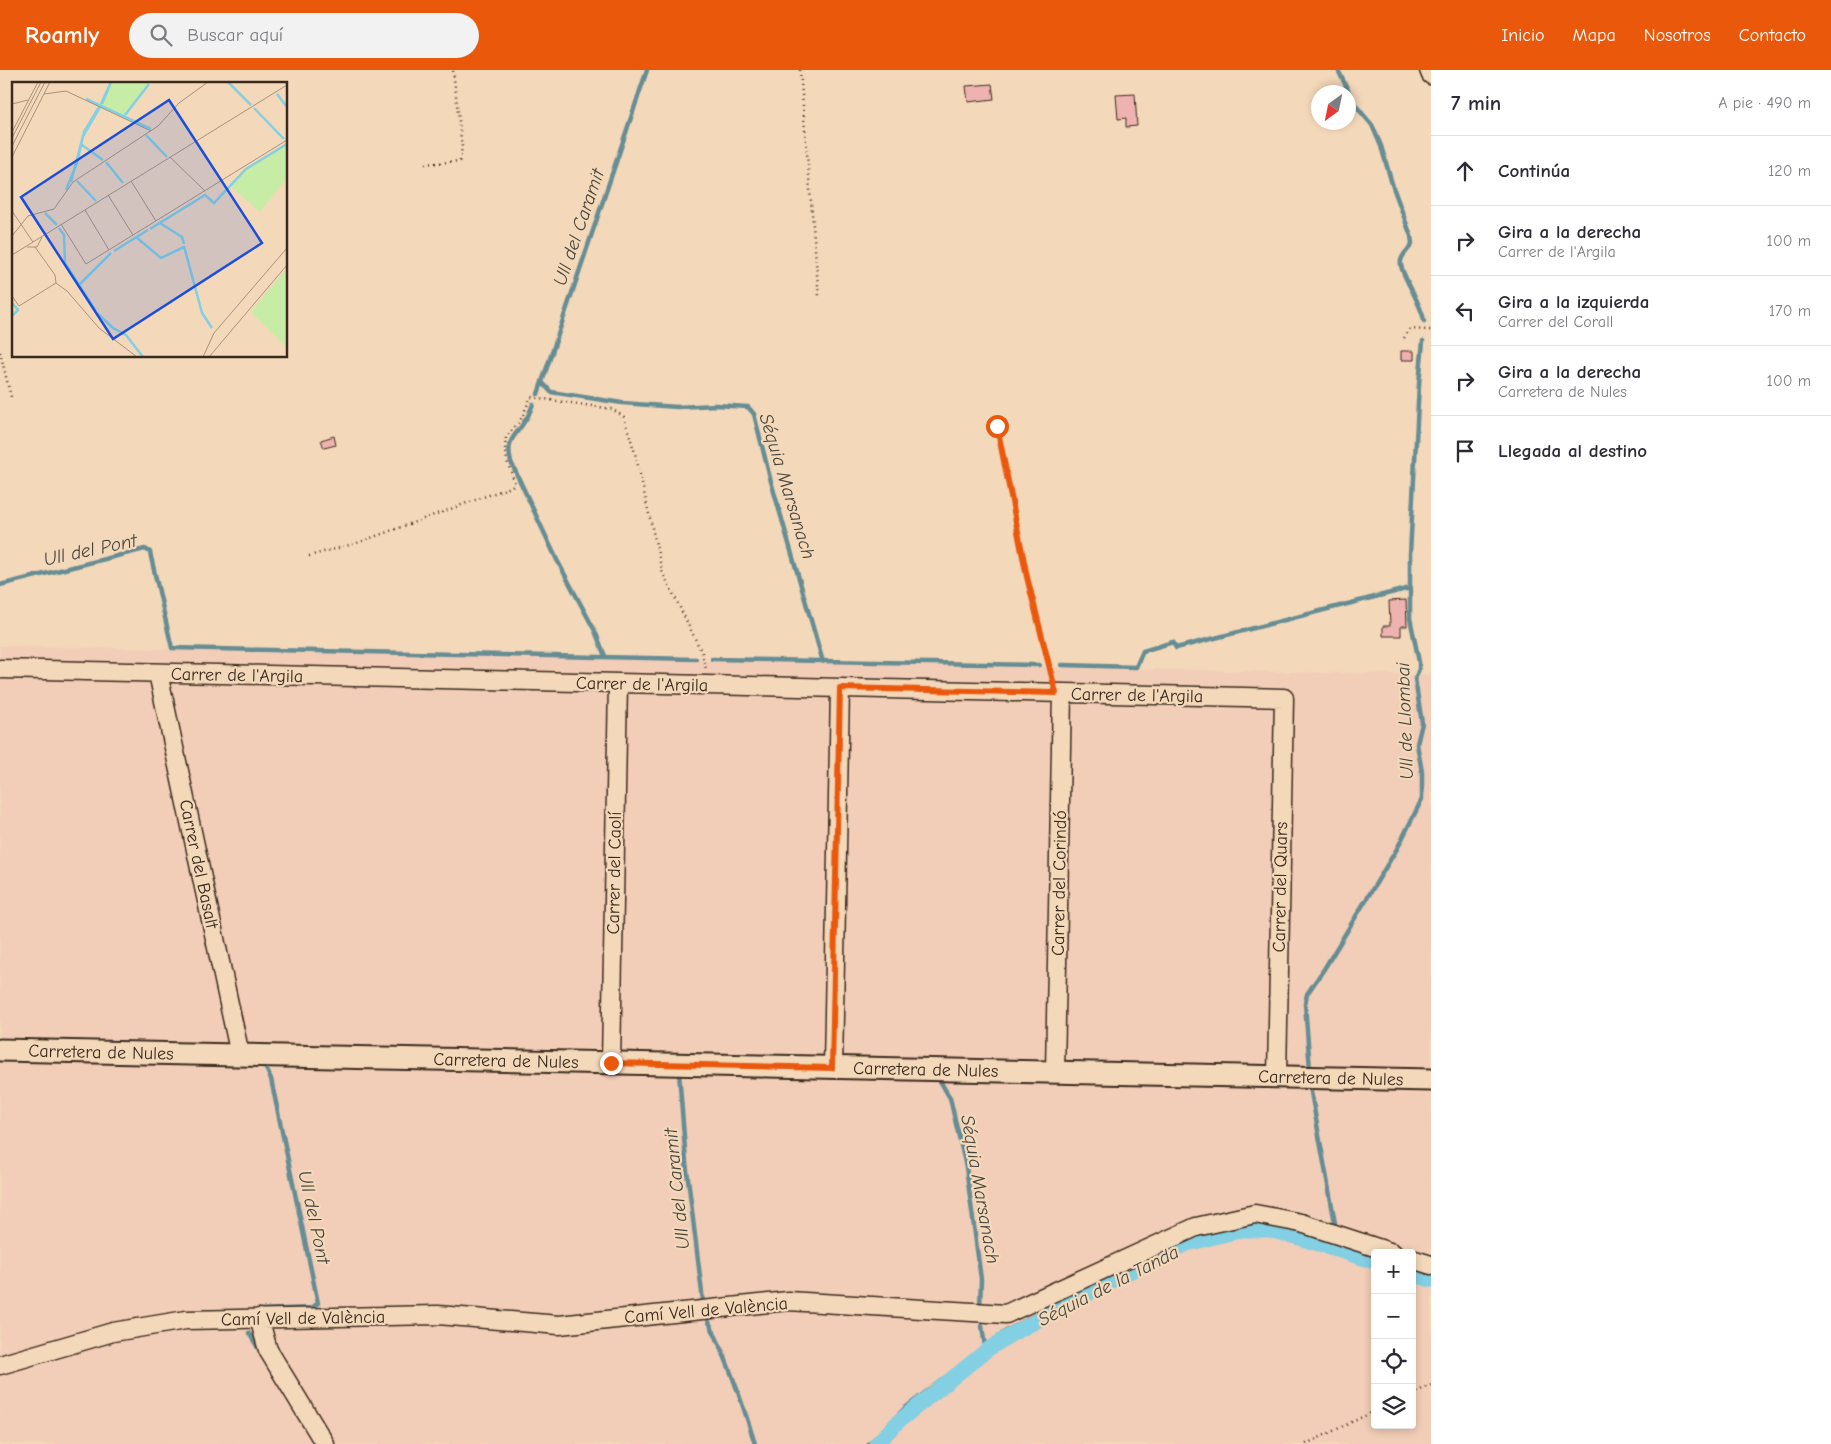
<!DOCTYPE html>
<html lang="es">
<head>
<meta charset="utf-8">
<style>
	body { margin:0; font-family:"Comic Neue",sans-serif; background:#f2f2f3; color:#2b2b33 }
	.controls { position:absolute; right:15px; bottom:15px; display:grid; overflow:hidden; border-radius:5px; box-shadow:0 2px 8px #0003 }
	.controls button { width:45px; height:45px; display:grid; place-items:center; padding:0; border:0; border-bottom:1px solid #e1e1e2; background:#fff; color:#2b2b33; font:25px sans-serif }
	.compass { position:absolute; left:1311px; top:15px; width:45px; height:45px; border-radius:50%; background:#fff; box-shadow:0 2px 8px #0003; rotate:213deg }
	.stop { position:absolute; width:15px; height:15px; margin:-11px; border:4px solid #ea580c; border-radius:50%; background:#fff }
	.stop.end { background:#ea580c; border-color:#fff; box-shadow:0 1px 5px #0008 }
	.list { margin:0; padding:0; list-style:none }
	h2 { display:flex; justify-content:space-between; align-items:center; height:65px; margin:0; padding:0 20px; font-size:21px }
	h2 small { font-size:16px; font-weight:400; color:#7c7c81 }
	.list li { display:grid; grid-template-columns:32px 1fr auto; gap:15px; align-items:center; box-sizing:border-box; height:70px; padding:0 20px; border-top:1px solid #e1e1e2 }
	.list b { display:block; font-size:19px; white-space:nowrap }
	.list p { margin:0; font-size:16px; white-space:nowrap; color:#7c7c81 }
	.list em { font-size:16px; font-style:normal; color:#7c7c81 }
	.icon { flex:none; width:28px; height:28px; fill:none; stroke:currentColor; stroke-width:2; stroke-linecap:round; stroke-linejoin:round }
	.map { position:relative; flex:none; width:1431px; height:1374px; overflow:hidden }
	header { display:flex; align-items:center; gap:30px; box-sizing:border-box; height:70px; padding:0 25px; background:#ea580c; color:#fff }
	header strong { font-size:24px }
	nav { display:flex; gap:28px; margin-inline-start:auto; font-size:18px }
	.search { width:350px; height:45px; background:#f2f2f3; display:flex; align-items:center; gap:12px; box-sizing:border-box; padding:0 18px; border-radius:28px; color:#7c7c81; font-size:19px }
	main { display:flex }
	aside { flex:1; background:#fff }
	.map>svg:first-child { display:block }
	.built { fill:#f2cdb7; fill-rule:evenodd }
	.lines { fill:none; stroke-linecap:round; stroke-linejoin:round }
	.stream { stroke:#668d94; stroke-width:4.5 }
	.canal { stroke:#83cfe3; stroke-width:15 }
	.building { fill:#eeb2b0; stroke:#3b2a1e }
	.minor-casing { stroke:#3b2a1e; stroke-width:21 }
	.major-casing { stroke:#3b2a1e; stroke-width:25 }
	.path { stroke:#3b2a1e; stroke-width:2.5; stroke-dasharray:1 4; stroke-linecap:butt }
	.minor { stroke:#f3d8ba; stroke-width:18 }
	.major { stroke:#f3d8ba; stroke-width:21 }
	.route { stroke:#ea580c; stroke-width:6 }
	.labels { text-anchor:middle; stroke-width:4.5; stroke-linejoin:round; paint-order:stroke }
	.street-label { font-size:18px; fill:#3b2a1e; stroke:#f3d8ba }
	.water-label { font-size:19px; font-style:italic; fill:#46433c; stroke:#f3d8ba }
	.inset-river { fill:none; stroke:#83cfe3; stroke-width:2.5 }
	.inset-road { fill:none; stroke:#a9927c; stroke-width:1 }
	.view { fill:#1d4ed8; fill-opacity:0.15; stroke:#1d4ed8; stroke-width:2.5 }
	.inset-edge { fill:none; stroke:#3b2a1e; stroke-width:2.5 }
</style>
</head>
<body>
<header>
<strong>Roamly</strong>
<div class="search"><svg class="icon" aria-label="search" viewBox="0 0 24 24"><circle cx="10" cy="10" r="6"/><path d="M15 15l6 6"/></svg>Buscar aquí</div>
<nav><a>Inicio</a><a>Mapa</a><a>Nosotros</a><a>Contacto</a></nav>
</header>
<main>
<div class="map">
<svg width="1431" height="1374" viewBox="0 0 1431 1374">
	<rect width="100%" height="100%" fill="#f3d8ba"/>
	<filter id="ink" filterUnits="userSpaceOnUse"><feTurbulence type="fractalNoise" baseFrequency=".02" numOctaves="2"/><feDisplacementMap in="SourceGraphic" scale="10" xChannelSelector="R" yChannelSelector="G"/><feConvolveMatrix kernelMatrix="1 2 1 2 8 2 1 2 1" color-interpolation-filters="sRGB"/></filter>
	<g filter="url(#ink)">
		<path class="built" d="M0,576l1431,29v769h-1431zM1375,1183h37v172h-37z"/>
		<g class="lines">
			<path class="stream" d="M1338,0l18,36 16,19 9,21 12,41 18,49 1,8c-3,6 -10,10 -11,17 -3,10 21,42 23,60
				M542,312l9,10 71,11 55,4 39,-2 32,2 6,7 16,64 53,184
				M538,324l109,-324
				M533,334c-2,5 -4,11 -7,15 -10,18 -21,19 -15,43l46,98 38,71 10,25
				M0,515l145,-36 5,3 1,5 21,91 524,11
				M712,589l327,6
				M1062,595l74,2 7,-16 30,-9 3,6 234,-60
				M1310,999l-5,-65 2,-10 17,-25 74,-122 24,-48v-27l-5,-28 5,-21 -7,-44 4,-10v-7l-9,-44v-64l9,-170 4,-43
				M679,1003l7,89 17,139
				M937,1006l13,22 16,69 15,112 -1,30
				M1311,1022l24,131
				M1243,1155l29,1 37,9
				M1190,1169l26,-8
				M1339,1173l1,8
				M1350,1178l25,8
				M1412,1199l19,6
				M258,1240l54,-2 6,-5 -47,-224 -7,-15
				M708,1250c20,40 34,81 47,124
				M982,1256l3,21 2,3
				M249,1263l11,18
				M869,1374l36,-36 101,-77 118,-62"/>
			<path class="canal" d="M1412,1204l19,6
				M876,1374l22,-22 89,-72 25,-16 153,-81 22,-9 55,-14h27l34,9 72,23"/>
		</g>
		<path class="building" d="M992,14l2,15 -26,3 -2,-16z
			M1135,24l2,32 -11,1v-9l-8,1 -2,-24z
			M1401,281h13v9h-13z
			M334,366l2,9 -12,3 -3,-8z
			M1406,530l1,26h-6v10h-18v-10h7l-1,-25z"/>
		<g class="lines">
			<defs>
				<path id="minor" d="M1429,0l2,5
					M0,599l1284,29 -7,379
					M158,603l82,382
					M611,993l7,-380
					M833,998l7,-380
					M1055,1002l7,-379
					M1412,1189l19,6
					M259,1248l9,32 57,94
					M0,1295l113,-33 73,-12 252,-5 121,10 229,-24 218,13 190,-87 59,-13 46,9 92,30"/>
				<g id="major">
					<path id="s1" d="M0,980l1431,30"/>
				</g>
			</defs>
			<use href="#minor" class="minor-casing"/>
			<use href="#major" class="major-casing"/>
			<path class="path" d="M800,0l19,227
				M425,94l35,-3 2,-14 -9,-77
				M1404,268l6,-9 21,1
				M0,282l11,45
				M997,356l30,151 25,100
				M309,486l48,-13 154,-56 4,-4 -8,-22 -2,-14 1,-10 14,-16 11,-24 81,12 12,8 11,36 27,118 40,82 4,16
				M1412,1324l19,-9
				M1306,1374l69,-33"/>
			<use href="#minor" class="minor"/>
			<use href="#major" class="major"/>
		</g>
	</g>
	<g class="lines" filter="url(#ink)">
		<path class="route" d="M611,993l221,5 8,-380 216,5 -29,-116 -30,-151"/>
	</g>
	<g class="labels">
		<g class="street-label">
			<text transform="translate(237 605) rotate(1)" y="6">Carrer de l'Argila</text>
			<text transform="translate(642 614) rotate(1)" y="6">Carrer de l'Argila</text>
			<text transform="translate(1137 625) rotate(1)" y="6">Carrer de l'Argila</text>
			<text transform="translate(199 794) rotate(78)" y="6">Carrer del Basalt</text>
			<text transform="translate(614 803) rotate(-89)" y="6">Carrer del Caolí</text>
			<text transform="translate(1059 813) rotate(-89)" y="6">Carrer del Corindó</text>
			<text transform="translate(1280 817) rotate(-89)" y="6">Carrer del Quars</text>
			<text dy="6" stroke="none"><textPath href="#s1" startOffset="101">Carretera de Nules</textPath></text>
			<text dy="6" stroke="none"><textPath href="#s1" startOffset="506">Carretera de Nules</textPath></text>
			<text dy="6" stroke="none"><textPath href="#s1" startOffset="926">Carretera de Nules</textPath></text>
			<text dy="6" stroke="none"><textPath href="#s1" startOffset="1331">Carretera de Nules</textPath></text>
			<text transform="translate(706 1240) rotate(-5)" y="6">Camí Vell de València</text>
			<text transform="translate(303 1248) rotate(-1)" y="6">Camí Vell de València</text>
		</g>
		<g class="water-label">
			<text transform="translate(578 157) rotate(-71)" y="7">Ull del Caramit</text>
			<text transform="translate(788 416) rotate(73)" y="7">Séquia Marsanach</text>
			<text transform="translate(90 479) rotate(-12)" y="7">Ull del Pont</text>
			<text transform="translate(1404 651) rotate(-92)" y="7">Ull de Llombai</text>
			<text transform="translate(676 1119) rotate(-96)" y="7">Ull del Caramit</text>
			<text transform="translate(981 1119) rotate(80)" y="7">Séquia Marsanach</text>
			<text transform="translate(315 1147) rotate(78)" y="7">Ull del Pont</text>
			<text transform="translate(1108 1215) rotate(-27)" y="7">Séquia de la Tanda</text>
		</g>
	</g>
	<g transform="translate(12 12)">
		<rect width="275" height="275" fill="#f3d8ba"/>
		<path d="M99,0h39l-26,34 -23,-11zM275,61v35l-27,34 -30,-26 16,-17zM275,186v78l-1,1 -35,-35z" fill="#c6eca6"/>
		<path class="inset-river" d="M216,0l23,23M265,12l10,13M74,17l65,30M89,22l10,-22M90,22l9,-22M242,26l30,31M113,33l24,-31M134,53l21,22M70,63l21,15M94,80l17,21M65,99l19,20M59,100l12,-46 17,-29M54,108l11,-27 7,-31 15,-25M33,131l12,12M148,141l22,14 2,7M47,146l5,7 1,28 31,48M138,147l55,-34 9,8 32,-34 41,-25M124,155l25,21 23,-11M172,164l18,67 10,15M102,169l34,-21M68,202l31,-31M0,221l6,7 -6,6M85,231l16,15 13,7 17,22"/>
		<path class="inset-road" d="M32,12l22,-3 85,40M0,22l16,-4M0,50l26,-50M0,56l29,-56M0,64l33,-64M0,75l38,-75M158,75l35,34M119,99l25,40M96,113l25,40M73,128l24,40M0,129l21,31M49,142l25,40 201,-124M0,154l16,-20 26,-7 19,-27 85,-56 21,-23 29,-21M15,165h10l5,-10M23,165l20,28 1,8 11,8 32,37 38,29M0,173l275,-170M0,214l7,10 37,-23M191,275l11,-24 73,-85M197,275l78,-92"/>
		<path class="view" d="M157,18l93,143 -149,96 -92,-142z"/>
		<rect width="275" height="275" class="inset-edge"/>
	</g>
</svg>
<div class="controls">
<button>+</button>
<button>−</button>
<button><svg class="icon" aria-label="locate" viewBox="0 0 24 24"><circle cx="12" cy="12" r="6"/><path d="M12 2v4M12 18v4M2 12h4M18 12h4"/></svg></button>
<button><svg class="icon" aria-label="layers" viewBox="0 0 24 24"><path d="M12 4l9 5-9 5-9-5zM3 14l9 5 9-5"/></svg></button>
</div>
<svg class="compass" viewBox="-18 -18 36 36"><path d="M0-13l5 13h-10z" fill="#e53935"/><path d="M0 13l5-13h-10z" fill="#7c7c81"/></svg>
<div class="stop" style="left:997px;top:356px"></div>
<div class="stop end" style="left:611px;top:993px"></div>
</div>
<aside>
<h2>7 min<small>A pie · 490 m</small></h2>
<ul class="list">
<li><svg class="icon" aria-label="ahead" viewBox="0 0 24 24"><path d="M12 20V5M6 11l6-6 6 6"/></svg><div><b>Continúa</b></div><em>120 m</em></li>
<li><svg class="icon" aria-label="right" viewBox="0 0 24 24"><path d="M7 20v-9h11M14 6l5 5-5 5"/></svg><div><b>Gira a la derecha</b><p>Carrer de l'Argila</p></div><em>100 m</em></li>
<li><svg class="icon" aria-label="left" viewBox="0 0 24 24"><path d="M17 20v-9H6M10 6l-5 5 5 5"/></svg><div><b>Gira a la izquierda</b><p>Carrer del Corall</p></div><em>170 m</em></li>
<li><svg class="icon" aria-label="right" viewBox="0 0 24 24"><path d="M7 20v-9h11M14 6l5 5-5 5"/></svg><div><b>Gira a la derecha</b><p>Carretera de Nules</p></div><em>100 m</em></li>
<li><svg class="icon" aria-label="arrive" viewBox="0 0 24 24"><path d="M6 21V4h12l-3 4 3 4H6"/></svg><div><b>Llegada al destino</b></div></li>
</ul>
</aside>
</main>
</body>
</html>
